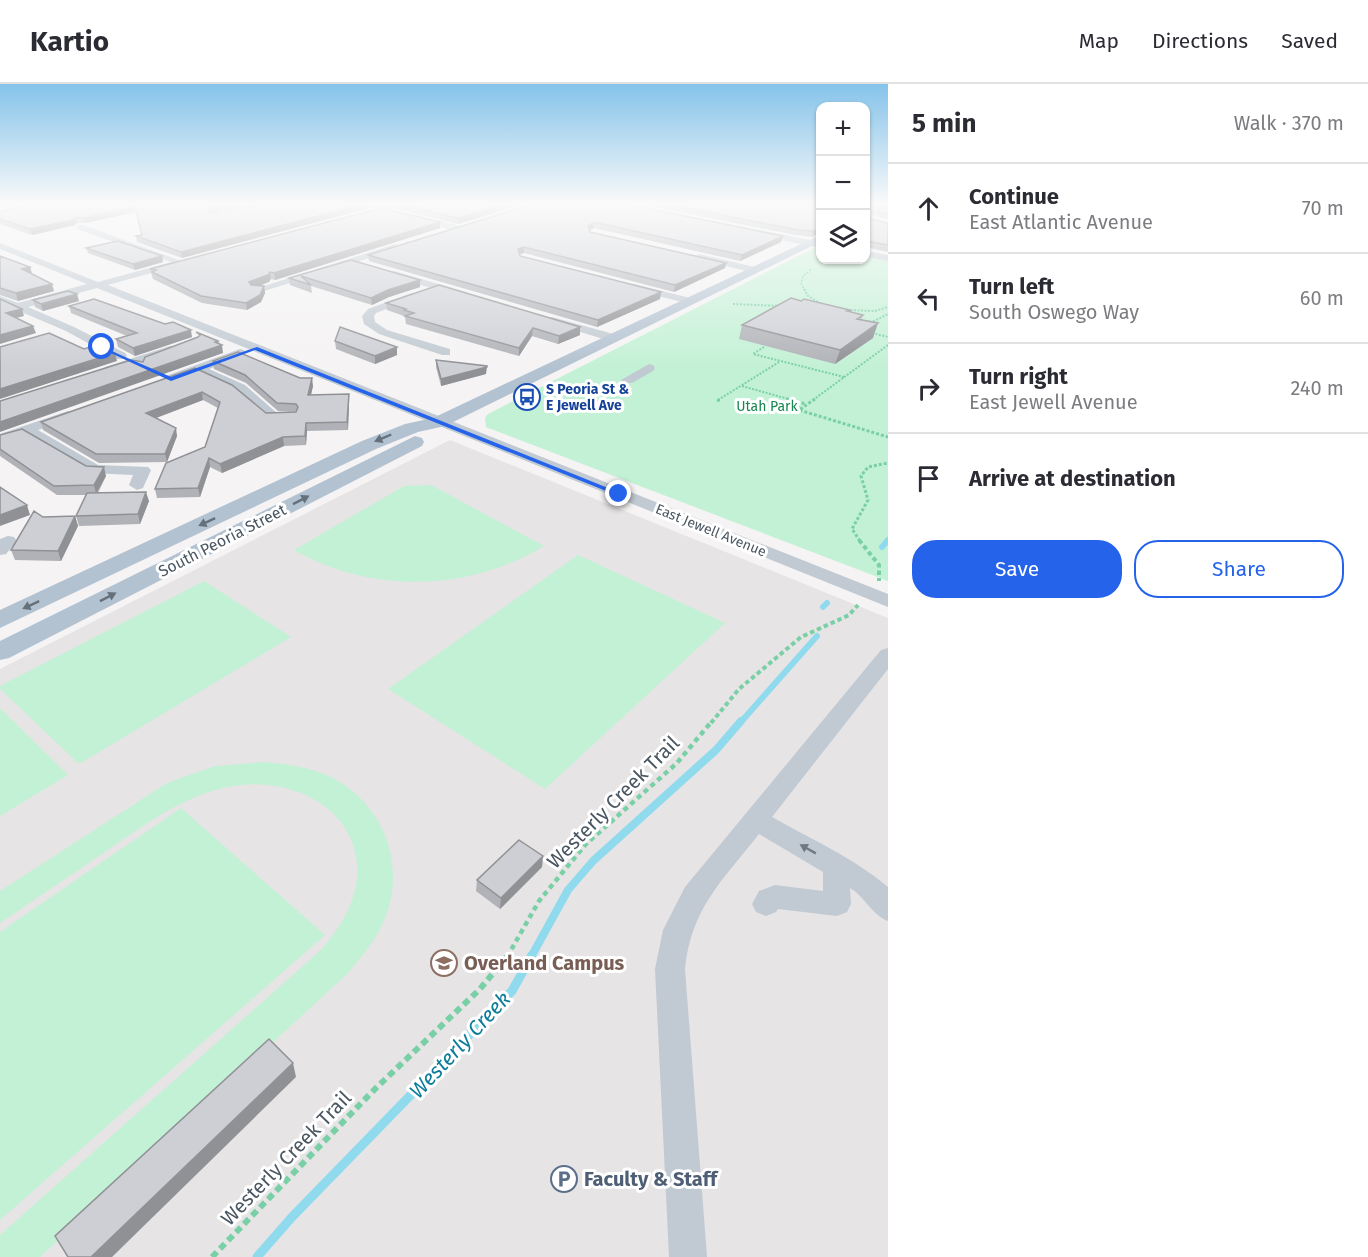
<!DOCTYPE html>
<html lang="en">
<head>
<meta charset="utf-8">
<style>
	body { margin:0; font-family:"Fira Sans",sans-serif; background:#f2f2f3; color:#2b2b33 }
	.controls { position:absolute; right:18px; top:18px; display:grid; overflow:hidden; border-radius:12px; box-shadow:0 2px 4px #0004 }
	.controls button { width:54px; height:54px; display:grid; place-items:center; padding:0; border:0; border-bottom:2px solid #e1e1e2; background:#fff; color:#2b2b33; font:30px sans-serif }
	.stop { position:absolute; width:18px; height:18px; margin:-14px; border:4px solid #2563eb; border-radius:50%; background:#fff }
	.stop.end { background:#2563eb; border-color:#fff; box-shadow:0 2px 6px #0008 }
	.list { margin:0; padding:0; list-style:none }
	h2 { display:flex; justify-content:space-between; align-items:center; height:78px; margin:0; padding:0 24px; font-size:26px }
	h2 small { font-size:20px; font-weight:400; color:#7c7c81 }
	.list li { display:grid; grid-template-columns:39px 1fr auto; gap:18px; align-items:center; box-sizing:border-box; height:90px; padding:0 24px; border-top:2px solid #e1e1e2 }
	.list b { display:block; font-size:22px; white-space:nowrap }
	.list p { margin:0; font-size:20px; white-space:nowrap; color:#7c7c81 }
	.list em { font-size:20px; font-style:normal; color:#7c7c81 }
	.actions { display:flex; gap:12px; padding:18px 24px }
	.actions a { flex:1; padding:14px 0; border:2px solid #2563eb; border-radius:24px; text-align:center; font-size:21px; color:#2563eb }
	.actions .main { background:#2563eb; color:#fff }
	.icon { flex:none; width:33px; height:33px; fill:none; stroke:currentColor; stroke-width:2; stroke-linecap:round; stroke-linejoin:round }
	.map { position:relative; flex:none; width:888px; height:1173px; overflow:hidden }
	header { display:flex; align-items:center; gap:36px; box-sizing:border-box; height:84px; padding:0 30px; background:#fff; border-bottom:2px solid #e1e1e2 }
	header strong { font-size:28px }
	nav { display:flex; gap:33px; margin-inline-start:auto; font-size:21px }
	main { display:flex }
	aside { flex:1; background:#fff }
	.map>svg:first-child { display:block }
	.education { fill:#e6e4e5 }
	.green { fill:#c3f1d5 }
	.lines { fill:none; stroke-linecap:round; stroke-linejoin:round }
	.stream-far2 { stroke:#90daee; stroke-width:6 }
	.stream-far1 { stroke:#90daee; stroke-width:8 }
	.stream { stroke:#90daee; stroke-width:9 }
	.path-far5 { stroke:#7ad0a6; stroke-width:1.5; stroke-dasharray:2 1.5; stroke-linecap:butt }
	.path-far4 { stroke:#7ad0a6; stroke-width:2; stroke-dasharray:2 1.5; stroke-linecap:butt }
	.path-far3 { stroke:#7ad0a6; stroke-width:3; stroke-dasharray:3 2; stroke-linecap:butt }
	.path-far2 { stroke:#7ad0a6; stroke-width:4; stroke-dasharray:4.5 3; stroke-linecap:butt }
	.path-far1 { stroke:#7ad0a6; stroke-width:4.5; stroke-dasharray:5 4; stroke-linecap:butt }
	.path { stroke:#7ad0a6; stroke-width:6; stroke-dasharray:7 4.5; stroke-linecap:butt }
	.minor { fill:#c1cad2; fill-rule:evenodd }
	.major { fill:#b3c2d1; fill-rule:evenodd }
	.wall { fill:#b0b2b7 }
	.shaded-wall { fill:#909195 }
	.building { fill:#cdcfd5; stroke:#909195; stroke-width:1.5 }
	.oneway { fill:#64717d }
	.oneway2 { fill:#6e7983 }
	.route { fill:#2563eb }
	.labels { text-anchor:middle; stroke-width:6; stroke-linejoin:round; paint-order:stroke }
	.far-transit-label { font-size:14px; font-weight:bold; fill:#164399; stroke:#fff; text-anchor:start }
	.far-park-label { font-size:14px; fill:#17864f; stroke:#fff }
	.far-street-label { font-size:14px; fill:#4a5661; stroke:#fff }
	.street-label { font-size:16px; fill:#4a5661; stroke:#fff }
	.near-street-label { font-size:20px; fill:#4a5661; stroke:#fff }
	.near-education-label { font-size:20px; font-weight:bold; fill:#785e54; stroke:#fff; text-anchor:start }
	.near-service-label { font-size:20px; font-weight:bold; fill:#4e5e75; stroke:#fff; text-anchor:start }
	.near-water-label { font-size:21px; font-style:italic; fill:#0c7c9b; stroke:#fff }
</style>
</head>
<body>
<header>
<strong>Kartio</strong>
<nav><a>Map</a><a>Directions</a><a>Saved</a></nav>
</header>
<main>
<div class="map">
<svg width="888" height="1173" viewBox="0 0 888 1173">
	<rect width="100%" height="100%" fill="#f5f3f3"/>
	<path class="education" d="M450,356l438,178v639h-888v-588z"/>
	<path class="green" d="M816,163l4,1v12h46v-3l22,4v320l-402,-154 -1,-9 3,-4z
		M431,401l113,61c-75,46 -174,48 -250,4l110,-64z
		M578,471l147,68 -180,166 -157,-100z
		M204,497l87,56 -212,127 -79,-75v-3z
		M0,624l68,67 -68,41z
		M264,678c23,2 46,5 67,15 57,29 78,96 49,152 -9,17 -21,31 -33,45l-307,283h-40v-22l322,-286c26,-31 45,-66 30,-107 -8,-23 -29,-40 -51,-49 -78,-29 -139,20 -199,61 -34,23 -68,46 -102,69v-32l167,-108 48,-17z
		M181,724l144,127 -325,285v-288z"/>
	<g class="lines">
		<path class="stream-far2" d="M882,463l6,-7
			M823,523l4,-4
			M740,639l77,-87"/>
		<path class="stream-far1" d="M531,873l37,-67 25,-29 123,-111 25,-29"/>
		<path class="stream" d="M257,1173l35,-40 220,-226 20,-36"/>
		<path class="path-far5" d="M822,176h6
			M846,176l12,2
			M805,207l-4,-8 2,-7 9,-7"/>
		<path class="path-far4" d="M804,205l4,7 12,7
			M733,220l49,2
			M847,226l28,1 13,-4
			M870,239l18,-9
			M872,249l16,4
			M764,263l-11,7 91,23
			M742,302l50,14
			M718,316l61,-38
			M813,316l75,-55"/>
		<path class="path-far3" d="M787,315l19,5
			M815,315l-16,11 89,27
			M518,317l17,3
			M717,317l4,-2
			M860,457l-8,-12 16,-29 -7,-24 7,-9 20,-4"/>
		<path class="path-far2" d="M859,456l20,25v16
			M711,639l28,-34 62,-52 48,-22 9,-10"/>
		<path class="path-far1" d="M507,873l32,-56 47,-57 91,-81 35,-42"/>
		<path class="path" d="M212,1173l163,-168 105,-100 28,-34"/>
		<path class="minor" d="M388,121h13l-47,14 -4,-3z
			M411,130l49,12 1,2 -4,3 -49,-12v-4z
			M77,141h6l104,38 -79,22 780,309v13l-791,-319 -69,19 46,20 51,26 2,3 -2,3h-8l-51,-28 -66,-28v-7l18,7 69,-19 -87,-35v-6l98,39 73,-20 -94,-33z
			M754,145l66,13v6l-69,-14v-4z
			M395,160l5,3 -2,2 -137,43 -9,-2z
			M866,167l22,4v6l-22,-4z
			M699,170l60,14 1,2 -5,3 -59,-14 -2,-2z
			M394,187l72,21 1,2 -5,3 -72,-21 -1,-2z
			M634,200l60,15 1,2 -5,3 -60,-15v-4z
			M412,209l5,3 -1,2 -40,15 -2,3 1,6 12,8 63,19v6h-8l-63,-21 -15,-10 -2,-8 6,-7z
			M552,233l65,18 2,3 -6,4 -65,-20 -2,-2z
			M170,262l4,1v6l-65,21 -6,-4 2,-3z
			M240,265l4,1v6l-35,13 36,16 32,28h18l2,3 -2,3 -26,1 -34,-29 -38,-18 -26,10 -6,-4 1,-3z
			M649,280l4,1 2,3 -2,3 -21,12h-10l-1,-3z
			M68,327l7,4 -2,3 -35,12 60,35 50,2 3,3 -8,18 -6,2 -8,-5 4,-10 -43,-2 -65,-38 -25,8v-9z
			M8,452l6,1 3,4 -11,13 -6,1v-16z
			M888,564v21l-116,148c39,22 82,41 116,70v34c-16,-6 -23,-24 -38,-33l1,16 -4,8 -10,4 -59,-7 -2,3 -10,4 -10,-4 -4,-8 7,-13 16,-6 48,6v-19l-64,-38c-36,46 -68,74 -74,135l22,288h-38l-14,-288 8,-39 22,-43 196,-237z"/>
		<path class="major" d="M880,121h8v4l-22,10v-7z
			M820,151v7l-375,184 -27,6 -42,17 -376,179v-18l362,-169 43,-17 28,-6z
			M415,352l7,2 2,4 -2,4 -413,212 -9,2v-19z"/>
	</g>
	<path class="wall" d="M26,121h220l-36,8 2,1 47,-9h121l-198,53 -45,-16 -1,-6 6,-1 -6,-23 -51,11h-8l-2,2 -43,10 -32,-11v-12z
		M398,121h121l-61,19 -60,-15z
		M530,121l251,37 -41,19 -146,-33 -4,2v2l136,31 -1,5 -51,24 -150,-39 -5,1 1,2 141,36 -1,7 -63,28 -228,-66 -1,-6z
		M644,121h144l4,1 28,-1 -8,32 -16,-2z
		M866,121h9l-9,4v9l22,5v29l-22,-5z
		M888,123v12l-11,-2 1,-6z
		M440,138v6l-165,52 -4,-1 -2,3 -10,4h5l1,7 -4,9 -14,8 -45,-7 -49,-24 -3,-10z
		M86,164l76,8 1,6 -28,8 -47,-17z
		M0,172l30,11 2,7 22,17 -36,10 -18,-6z
		M351,176l69,27 -31,10 -17,8 -61,-19 1,7 -22,-8 -1,-7z
		M33,216l46,1 -36,10 -8,-4z
		M386,219l194,24v8l-22,9 -26,-8 -13,20 -113,-32 -1,-7 -1,-1 -17,-6z
		M69,222l96,18 27,13 -57,19 -17,-9 -2,-8 11,-3 -56,-23z
		M850,228l13,3 -2,5 12,18 -38,26 -96,-25 3,-14z
		M335,257l62,6v8l-22,9 -39,-15z
		M436,276l50,14 -45,12 -5,-19z
		M213,277l100,25 -2,9 38,-1v8l-1,28 -41,1 -1,14 -22,1 -62,27 -12,-6 -10,30 -43,1 -2,-9 50,-42 13,-39 -15,-8 -47,18 21,18 -10,26 -68,1 -56,-33 -2,-8 154,-54 71,45 30,-1 -18,-1 -32,-28 -32,-14z
		M0,351l86,31 20,10 -8,17 51,8 -9,23 -61,2 -3,-10 10,-21h-29l-57,-39z
		M75,432l3,10 -17,35 -46,-1 -4,-10z
		M543,772l-1,11 -42,42 -24,-18 1,-11z"/>
	<path class="shaded-wall" d="M0,121h12l-12,2z
		M222,121h24l-36,8 -3,-3 2,-2z
		M360,121h20l-198,53 -1,-6z
		M502,121h17l-61,19v-6z
		M866,121h9l-9,5z
		M135,123l1,5 -51,11 -2,-5z
		M76,133l1,6 -2,2 -43,10 -2,-6z
		M440,138v6l-165,52 -1,-7z
		M594,138v6l-6,3v-5z
		M820,144v5l-8,4 1,-6z
		M783,152l-2,6 -41,19 2,-6z
		M524,163v6l-6,2v-6z
		M162,172l1,6 -28,8 -2,-6z
		M726,179l-1,5 -51,24 1,-7z
		M30,183l2,7 -10,-5z
		M270,188l1,7 -2,3 -19,7 -1,-7z
		M420,196v7l-31,10 -17,8 -1,-7 17,-8z
		M52,200l2,7 -36,10 -2,-8z
		M264,202l1,7 -4,9 -14,8 -1,-7z
		M661,208l-1,7 -63,28 1,-7z
		M77,210l2,7 -36,10 -2,-7z
		M22,225l2,7 -16,4 -2,-7z
		M878,239l-5,15 -38,26 5,-14z
		M33,242l3,7 -36,11v-9z
		M580,243v8l-22,9 1,-8z
		M533,244l-1,8 -13,20v-8z
		M191,246l1,7 -57,19 -2,-8z
		M218,257l1,5 3,-1 1,8 -223,79v-10z
		M397,263v8l-22,9v-8z
		M115,269l2,8 -117,38v-10z
		M487,283l-1,7 -45,12v-7z
		M312,294l1,8 -4,17 -1,-8z
		M202,308l1,8 -55,21 -2,-8z
		M349,310v8l-1,28 -1,-8z
		M306,339l1,8 -1,14 -1,-9z
		M176,344l1,8 -10,26 -2,-8z
		M283,353l1,9 -62,27 -2,-9z
		M209,374l1,9 -10,30 -2,-9z
		M104,383l2,9 -10,18 -2,-9z
		M146,408l3,9 -9,23 -2,-10z
		M27,421l3,10 -30,11v-11z
		M75,432l3,10 -17,35 -3,-10z
		M543,772l-1,11 -42,42 1,-11z
		M293,979l3,14 -184,180h-21z"/>
	<path class="building" d="M26,121h196l-13,3 -2,2 5,4 47,-9h101l-179,47 -45,-16 6,-1 -7,-28 -52,11 -7,-1 -3,3 -43,9 -30,-10v-7z
		M403,121h99l-44,13z
		M530,121h101l152,31 -41,19 -148,-33 -6,4 2,6 136,31 -51,22 -151,-38 -6,2 2,7 141,36 -63,28 -230,-65z
		M671,121h117l4,1 1,-1h27v23l-7,3 -15,-1z
		M866,121v13l22,5v22l-22,-4z
		M888,123v7l-10,-3z
		M381,124l59,14 -166,51 -4,-1 -2,3 -19,7 2,3 13,1 -4,9 -14,8 -45,-7 -49,-24 4,-2 -6,-1z
		M118,157l44,15 -29,8 -47,-16z
		M0,172l30,11 -8,2 30,15 -36,9 -16,-5z
		M351,176l69,20 -32,10 -17,8 -70,-22 10,9 -22,-7z
		M439,201l141,42 -21,9 -26,-8 -14,20 -114,-32 9,-3 -10,-3 2,-1 -20,-6z
		M68,207l9,3 -36,10 -8,-4z
		M791,214l10,3 3,-2 46,11 -3,1 16,4 -6,4 21,4 -38,27 -98,-25z
		M0,215l22,10 -16,4 27,13 -33,9z
		M94,215l71,25 8,-2 18,8 -58,18 -17,-9 21,-6 -68,-27z
		M340,243l57,20 -22,9 -40,-15z
		M196,248l22,9 -3,1 7,3 -222,77v-21l131,-41 12,2 2,-5 53,-20 2,-2z
		M49,249l35,16 15,-5 16,9 -115,36v-42z
		M238,268l62,26h12l-4,17 41,-1 -2,28 -41,1 -1,13 -22,1 -63,27 -11,-6 -11,30 -43,1 11,-26 39,-16 15,-45 -18,-10 -56,21 30,15 -11,26h-69l-55,-32 154,-54 37,17 34,28 30,-1 2,-5 -2,-3 -19,-1 -32,-28 -32,-14z
		M436,276l51,6v1l-46,12z
		M22,345l64,37 18,1 -10,18 -40,1 -54,-37v-14z
		M0,403l27,18 -27,10z
		M146,408l-8,22 -62,2 11,-23z
		M34,427l9,6 32,-1 -17,35 -47,-1z
		M519,756l24,16 -42,42 -24,-18z
		M269,955l24,24 -202,194h-23l-13,-21z"/>
	<defs><path id="oneway-solid" d="M-6-.8H1V-3.2L6.5 0L1 3.2V.8H-6Z" transform="scale(1.5)"/></defs>
	<g class="oneway">
		<use href="#oneway-solid" transform="translate(383 354) rotate(157)"/>
		<use href="#oneway-solid" transform="translate(301 416) rotate(-27)"/>
		<use href="#oneway-solid" transform="translate(207 438) rotate(155)"/>
		<use href="#oneway-solid" transform="translate(108 513) rotate(-27)"/>
		<use href="#oneway-solid" transform="translate(31 521) rotate(155)"/>
	</g>
	<use class="oneway2" href="#oneway-solid" transform="translate(808 765) rotate(-151)"/>
	<linearGradient id="sky" x2="0" y2="1"><stop stop-color="#85c3ea"/><stop offset="0.42" stop-color="#fafafa"/><stop offset="1" stop-color="#fafafa" stop-opacity="0"/></linearGradient>
	<rect width="888" height="285" fill="url(#sky)"/>
	<path class="route" d="M100,262l71,31 86,-30 366,147 -7,1 -361,-145 -84,31 -71,-33z"/>
	<defs>
		<symbol id="bus-ring" viewBox="-11 -11 22 22"><circle r="9.5" fill="#fff" stroke="#1a4fb4" stroke-width="1.5"/><path d="M-5-6H5V4H4V6H2V4H-2V6H-4V4H-5ZM-3.5-4V0h7V-4ZM-3.5 1.2v1.5H-2V1.2ZM2 1.2v1.5H3.5V1.2Z" fill="#1a4fb4"/></symbol>
		<symbol id="school-ring" viewBox="-11 -11 22 22"><circle r="9.5" fill="#fff" stroke="#8d6e63" stroke-width="1.5"/><path d="M0-5L7-2L0 1L-7-2ZM-4 1L0 2.5L4 1V4Q0 6-4 4Z" fill="#8d6e63"/></symbol>
		<symbol id="parking-ring" viewBox="-11 -11 22 22"><circle r="9.5" fill="#fff" stroke="#5c6f8a" stroke-width="1.5"/><path d="M-3.5-5.5H1a3.5 3.5 0 0 1 0 7H-1V5.5H-3.5ZM-1-3.4V-.6H.8a1.4 1.4 0 0 0 0-2.8Z" fill="#5c6f8a"/></symbol>
	</defs>
	<g fill-rule="evenodd">
		<use href="#bus-ring" x="512" y="298" width="30" height="30"/>
		<use href="#school-ring" x="429" y="864" width="30" height="30"/>
		<use href="#parking-ring" x="549" y="1080" width="30" height="30"/>
	</g>
	<g class="labels">
		<g class="far-transit-label">
			<text x="546" y="310">S Peoria St &amp;<tspan x="546" dy="16">E Jewell Ave</tspan></text>
		</g>
		<g class="far-park-label">
			<text x="767" y="327">Utah Park</text>
		</g>
		<g class="far-street-label">
			<text transform="translate(711 446) rotate(22)" y="5">East Jewell Avenue</text>
		</g>
		<g class="street-label">
			<text transform="translate(222 456) rotate(-27)" y="6">South Peoria Street</text>
		</g>
		<g class="near-street-label">
			<text transform="translate(613 718) rotate(-45)" y="7">Westerly Creek Trail</text>
			<text transform="translate(286 1074) rotate(-46)" y="7">Westerly Creek Trail</text>
		</g>
		<g class="near-education-label">
			<text x="464" y="886">Overland Campus</text>
		</g>
		<g class="near-service-label">
			<text x="584" y="1102">Faculty &amp; Staff</text>
		</g>
		<g class="near-water-label">
			<text transform="translate(460 961) rotate(-47)" y="7">Westerly Creek</text>
		</g>
	</g>
</svg>
<div class="controls">
<button>+</button>
<button>−</button>
<button><svg class="icon" aria-label="layers" viewBox="0 0 24 24"><path d="M12 4l9 5-9 5-9-5zM3 14l9 5 9-5"/></svg></button>
</div>
<div class="stop" style="left:102px;top:263px"></div>
<div class="stop end" style="left:619px;top:410px"></div>
</div>
<aside>
<h2>5 min<small>Walk · 370 m</small></h2>
<ul class="list">
<li><svg class="icon" aria-label="ahead" viewBox="0 0 24 24"><path d="M12 20V5M6 11l6-6 6 6"/></svg><div><b>Continue</b><p>East Atlantic Avenue</p></div><em>70 m</em></li>
<li><svg class="icon" aria-label="left" viewBox="0 0 24 24"><path d="M17 20v-9H6M10 6l-5 5 5 5"/></svg><div><b>Turn left</b><p>South Oswego Way</p></div><em>60 m</em></li>
<li><svg class="icon" aria-label="right" viewBox="0 0 24 24"><path d="M7 20v-9h11M14 6l5 5-5 5"/></svg><div><b>Turn right</b><p>East Jewell Avenue</p></div><em>240 m</em></li>
<li><svg class="icon" aria-label="arrive" viewBox="0 0 24 24"><path d="M6 21V4h12l-3 4 3 4H6"/></svg><div><b>Arrive at destination</b></div></li>
</ul>
<div class="actions"><a class="main">Save</a><a>Share</a></div>
</aside>
</main>
</body>
</html>
